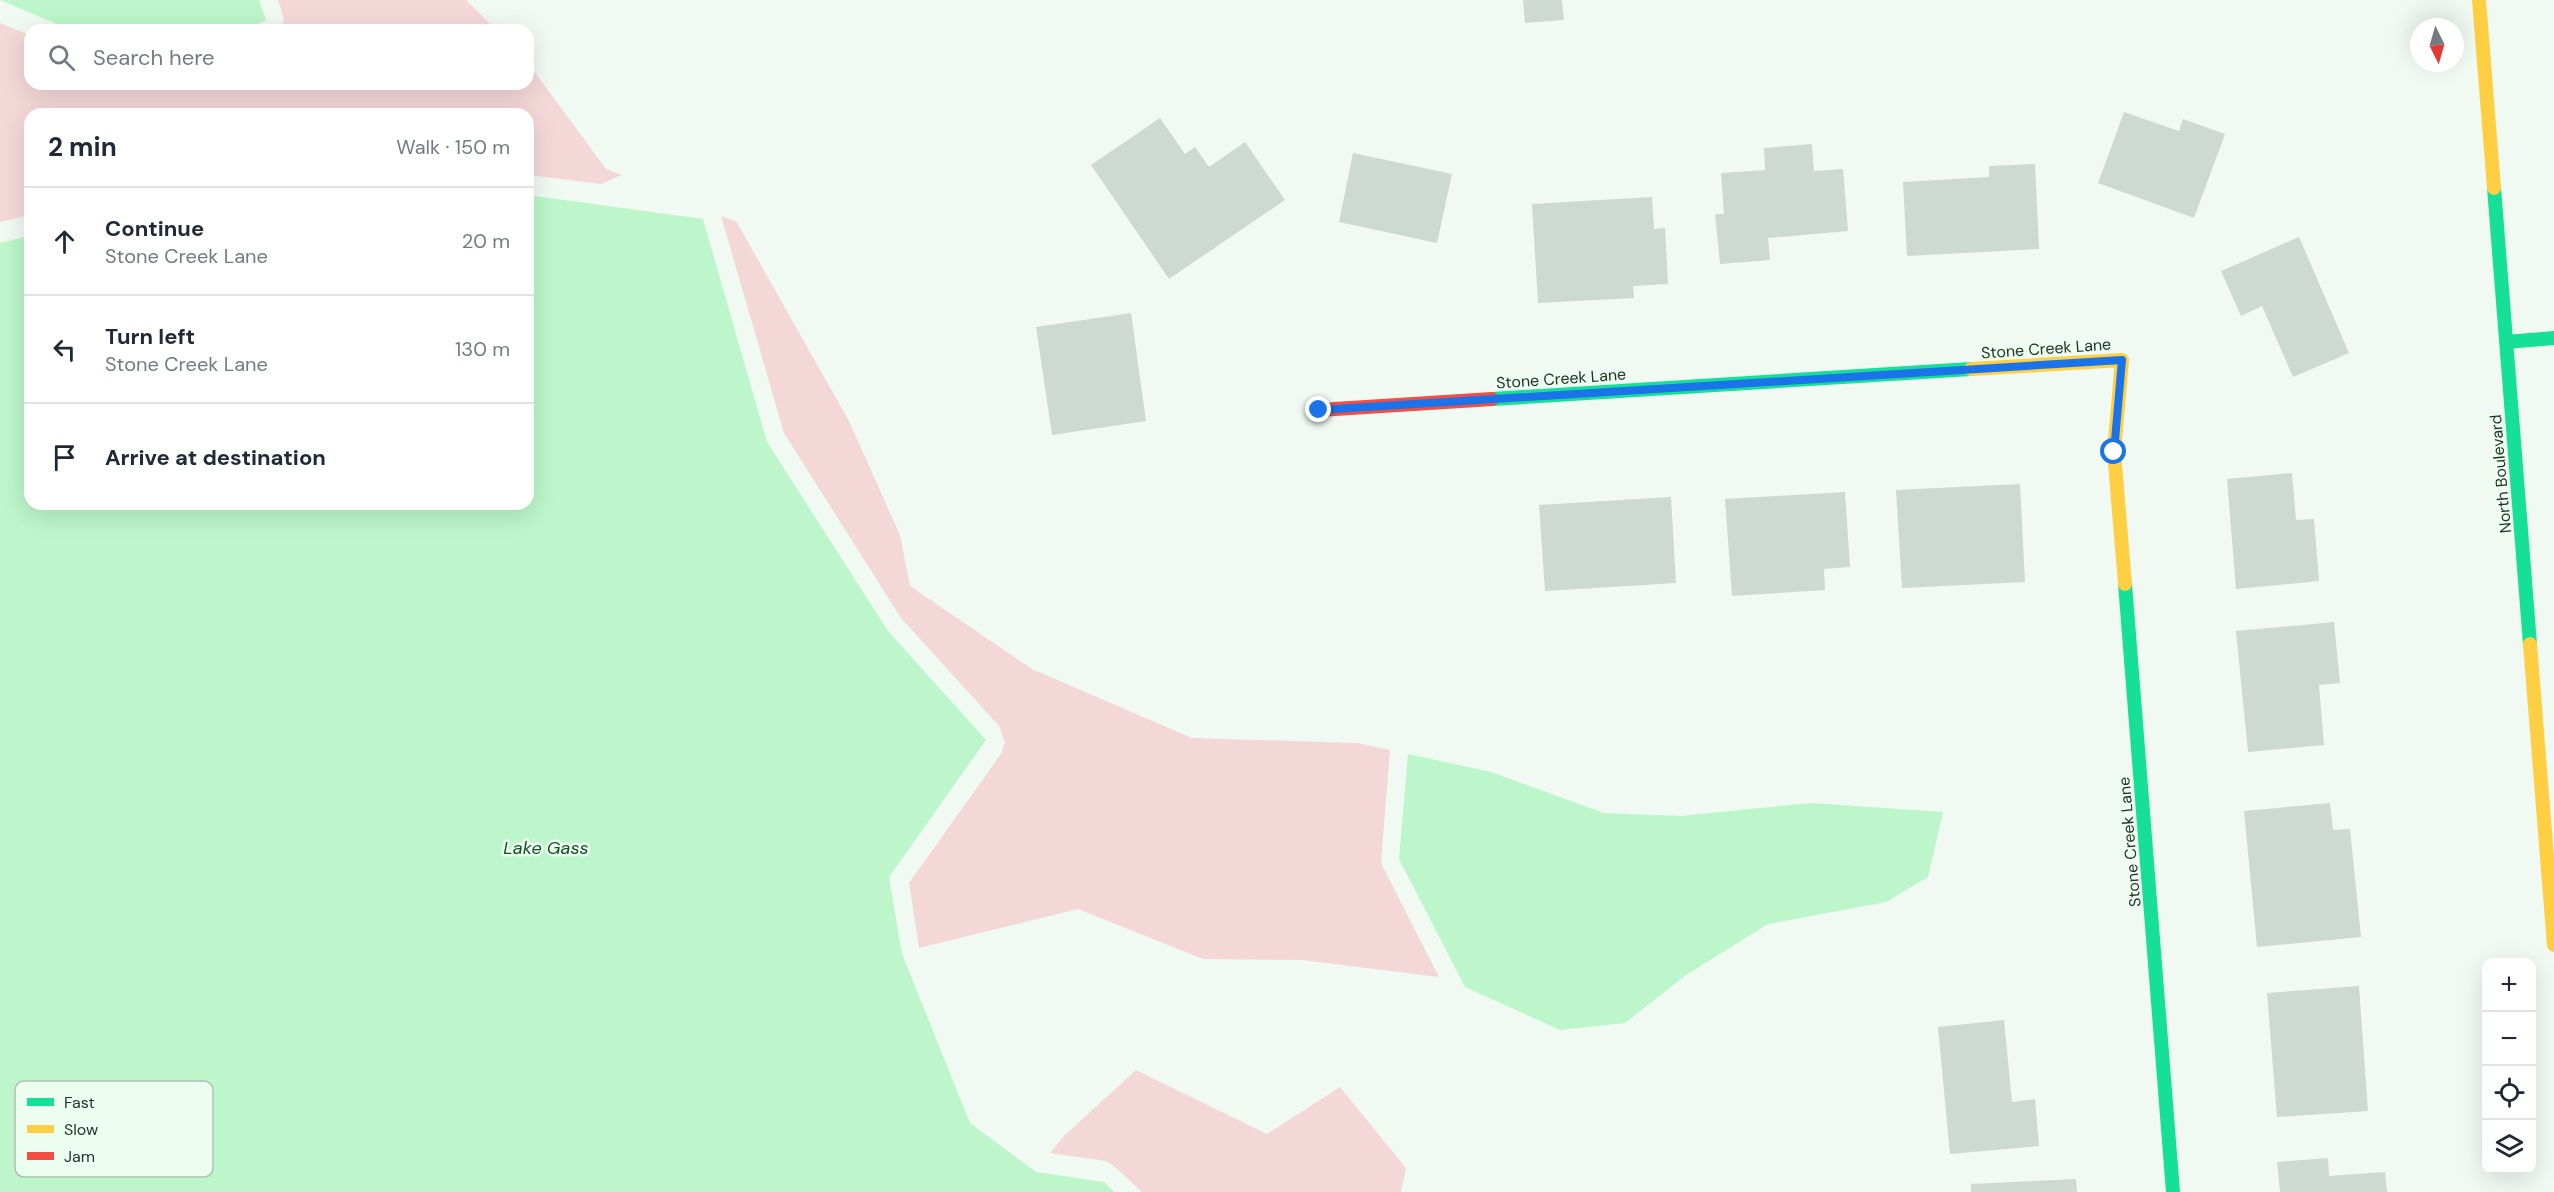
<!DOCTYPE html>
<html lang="en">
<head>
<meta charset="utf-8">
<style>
	body { margin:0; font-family:"DM Sans",sans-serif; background:#f2f2f3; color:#1f2937 }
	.controls { position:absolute; right:18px; bottom:18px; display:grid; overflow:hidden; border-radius:12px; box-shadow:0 6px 24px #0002 }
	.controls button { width:54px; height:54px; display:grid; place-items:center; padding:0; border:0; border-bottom:2px solid #e0e1e3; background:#fff; color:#1f2937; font:30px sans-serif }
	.compass { position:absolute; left:2410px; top:18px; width:54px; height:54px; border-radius:50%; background:#fff; box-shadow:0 6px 24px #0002; rotate:175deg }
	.stop { position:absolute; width:18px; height:18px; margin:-14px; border:4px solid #1a73e8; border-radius:50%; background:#fff }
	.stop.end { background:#1a73e8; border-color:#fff; box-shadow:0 2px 6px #0008 }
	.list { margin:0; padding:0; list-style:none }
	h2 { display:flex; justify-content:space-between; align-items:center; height:78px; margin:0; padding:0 24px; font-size:26px }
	h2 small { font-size:20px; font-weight:400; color:#747a83 }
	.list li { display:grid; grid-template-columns:39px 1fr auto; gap:18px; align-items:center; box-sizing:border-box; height:108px; padding:0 24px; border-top:2px solid #e0e1e3 }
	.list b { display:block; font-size:22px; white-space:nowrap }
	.list p { margin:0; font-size:20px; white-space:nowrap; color:#747a83 }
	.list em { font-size:20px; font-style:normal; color:#747a83 }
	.icon { flex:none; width:33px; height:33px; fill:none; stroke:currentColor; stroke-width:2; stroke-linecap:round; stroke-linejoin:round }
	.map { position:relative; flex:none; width:2554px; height:1192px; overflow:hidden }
	.search { position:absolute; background:#fff; box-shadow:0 6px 24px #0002; left:24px; top:24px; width:510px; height:66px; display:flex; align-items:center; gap:15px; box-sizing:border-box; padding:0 21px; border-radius:18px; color:#747a83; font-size:22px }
	.panel { position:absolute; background:#fff; box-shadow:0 6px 24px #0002; left:24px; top:108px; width:510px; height:402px; border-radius:18px }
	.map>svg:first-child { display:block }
	.green { fill:#f4d8d7 }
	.water { fill:#bcf6ca }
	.building { fill:#ced9d1 }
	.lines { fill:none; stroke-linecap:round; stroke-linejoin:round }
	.fast { stroke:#16e098; stroke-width:14 }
	.slow { stroke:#ffcf43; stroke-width:14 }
	.jam { stroke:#f24e42; stroke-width:14 }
	.route { stroke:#1a73e8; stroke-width:8 }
	.labels { text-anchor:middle; stroke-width:5; stroke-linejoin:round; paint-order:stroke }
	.street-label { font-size:16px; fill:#263128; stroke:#ecfeef }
	.water-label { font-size:18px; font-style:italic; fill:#164e2a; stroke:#ecfeef }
	.key { fill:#ecfeef; stroke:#b1c0b3; stroke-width:1.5 }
	.key-label { font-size:16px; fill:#263128 }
</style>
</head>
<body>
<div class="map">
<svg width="2554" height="1192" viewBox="0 0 2554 1192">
	<rect width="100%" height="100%" fill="#f0faf2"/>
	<path class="green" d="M278,0h188l30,30h-215l3,-11z
		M0,23l30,12v49h498v-21l78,106 16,6 -21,9 -73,-9v-61h-498v101l-30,7z
		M721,216l15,5 113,200 51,114 10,51 122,83 160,69 165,5 33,7 -9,113 58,114 -137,-17 -99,-1 -125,-50 -159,39 -10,-65 92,-129 4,-12 -6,-16 -98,-108 -117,-185z
		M1136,1070l131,64 73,-47 66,81 -5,24h-259l-27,-25 -9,-6 -56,-8 15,-18z"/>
	<path class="water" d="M0,0h259l7,20 -19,10h-176z
		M528,195l175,24 64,223 121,189 98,109 -97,137 13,77 68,169 66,49 68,10 10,10h-1114v-949l30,-7v268h498z
		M1408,754l83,18 113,41 77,3 130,-13 132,9 -15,65 -42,25 -118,22 -82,51 -61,48 -65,7 -95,-43 -66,-128z"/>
	<path class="building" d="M1523,0h39l2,20 -39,3z
		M2124,112l55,19 4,-12 42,15 -31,84 -96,-35z
		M1160,118l25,36 10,-7 14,20 36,-25 40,58 -116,79 -78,-114z
		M1812,144l2,27 29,-2 5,62 -80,7 2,22 -50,4 -5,-50h9l-3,-41 44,-3 -1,-22z
		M1353,153l99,21 -15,69 -98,-21z
		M2035,164l4,85 -132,7 -4,-74 86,-5v-11z
		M1652,197l2,32 11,-1 3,56 -35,2 1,12 -96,5 -6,-99z
		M2299,237l50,116 -56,24 -31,-71 -21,10 -20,-45z
		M1131,313l15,108 -94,14 -16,-108z
		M2292,473l4,47 18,-1 5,62 -83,8 -9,-110z
		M2020,484l5,98 -123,6 -6,-98z
		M1845,492l5,75 -26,2 1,21 -93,6 -7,-97z
		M1671,497l5,86 -131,8 -6,-86z
		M2334,622l6,61 -21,2 5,60 -76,7 -12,-121z
		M2330,803l3,27 17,-1 11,108 -104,10 -13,-136z
		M2359,986l9,125 -91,6 -10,-124z
		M2004,1020l8,82 23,-3 4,47 -89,8 -12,-127z
		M2328,1158l1,18 56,-4 2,20h-107l-3,-30z
		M2076,1179l1,13h-106v-8z"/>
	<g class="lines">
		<path class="fast" d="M2494,188l36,456
			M2506,342l48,-4
			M1492,399l479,-30
			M2125,584l48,608"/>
		<path class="slow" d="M2479,0l15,188
			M1971,369l151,-9 -8,92 11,132
			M2530,644l24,301"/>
		<path class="jam" d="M1319,410l173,-11"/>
	</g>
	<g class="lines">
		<path class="route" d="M1319,410l803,-50 -8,92"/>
	</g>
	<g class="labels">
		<g class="street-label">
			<text transform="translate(2046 348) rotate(-4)" y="6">Stone Creek Lane</text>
			<text transform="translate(1561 378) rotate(-4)" y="6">Stone Creek Lane</text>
			<text transform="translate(2500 474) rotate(-95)" y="6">North Boulevard</text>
			<text transform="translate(2129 842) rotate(-95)" y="6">Stone Creek Lane</text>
		</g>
		<g class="water-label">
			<text x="546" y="854">Lake Gass</text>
		</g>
	</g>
	<rect x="15" y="1081" width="198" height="96" rx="9" class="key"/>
	<rect x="27" y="1098" width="27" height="8" fill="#16e098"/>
	<rect x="27" y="1125" width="27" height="8" fill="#ffcf43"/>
	<rect x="27" y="1152" width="27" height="8" fill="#f24e42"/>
	<g class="key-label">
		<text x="64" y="1108">Fast</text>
		<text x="64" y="1135">Slow</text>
		<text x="64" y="1162">Jam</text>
	</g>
</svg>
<div class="controls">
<button>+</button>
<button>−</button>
<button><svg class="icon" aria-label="locate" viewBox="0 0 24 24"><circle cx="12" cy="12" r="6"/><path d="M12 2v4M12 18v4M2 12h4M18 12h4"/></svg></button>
<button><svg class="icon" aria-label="layers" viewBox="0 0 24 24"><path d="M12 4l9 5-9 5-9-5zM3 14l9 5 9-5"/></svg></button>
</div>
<svg class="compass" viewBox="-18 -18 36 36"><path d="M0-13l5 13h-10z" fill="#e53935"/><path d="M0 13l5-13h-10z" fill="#747a83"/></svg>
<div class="stop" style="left:2114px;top:452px"></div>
<div class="stop end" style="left:1319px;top:410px"></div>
<div class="search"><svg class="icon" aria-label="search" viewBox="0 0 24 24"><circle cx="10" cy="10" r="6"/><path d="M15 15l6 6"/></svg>Search here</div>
<section class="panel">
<h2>2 min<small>Walk · 150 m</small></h2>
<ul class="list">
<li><svg class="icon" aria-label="ahead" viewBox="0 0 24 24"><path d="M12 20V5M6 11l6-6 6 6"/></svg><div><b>Continue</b><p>Stone Creek Lane</p></div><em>20 m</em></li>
<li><svg class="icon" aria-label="left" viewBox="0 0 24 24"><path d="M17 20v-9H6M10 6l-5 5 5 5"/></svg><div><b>Turn left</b><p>Stone Creek Lane</p></div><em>130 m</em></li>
<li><svg class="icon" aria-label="arrive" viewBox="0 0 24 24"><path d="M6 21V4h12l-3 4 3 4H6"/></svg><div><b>Arrive at destination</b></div></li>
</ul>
</section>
</div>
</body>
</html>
